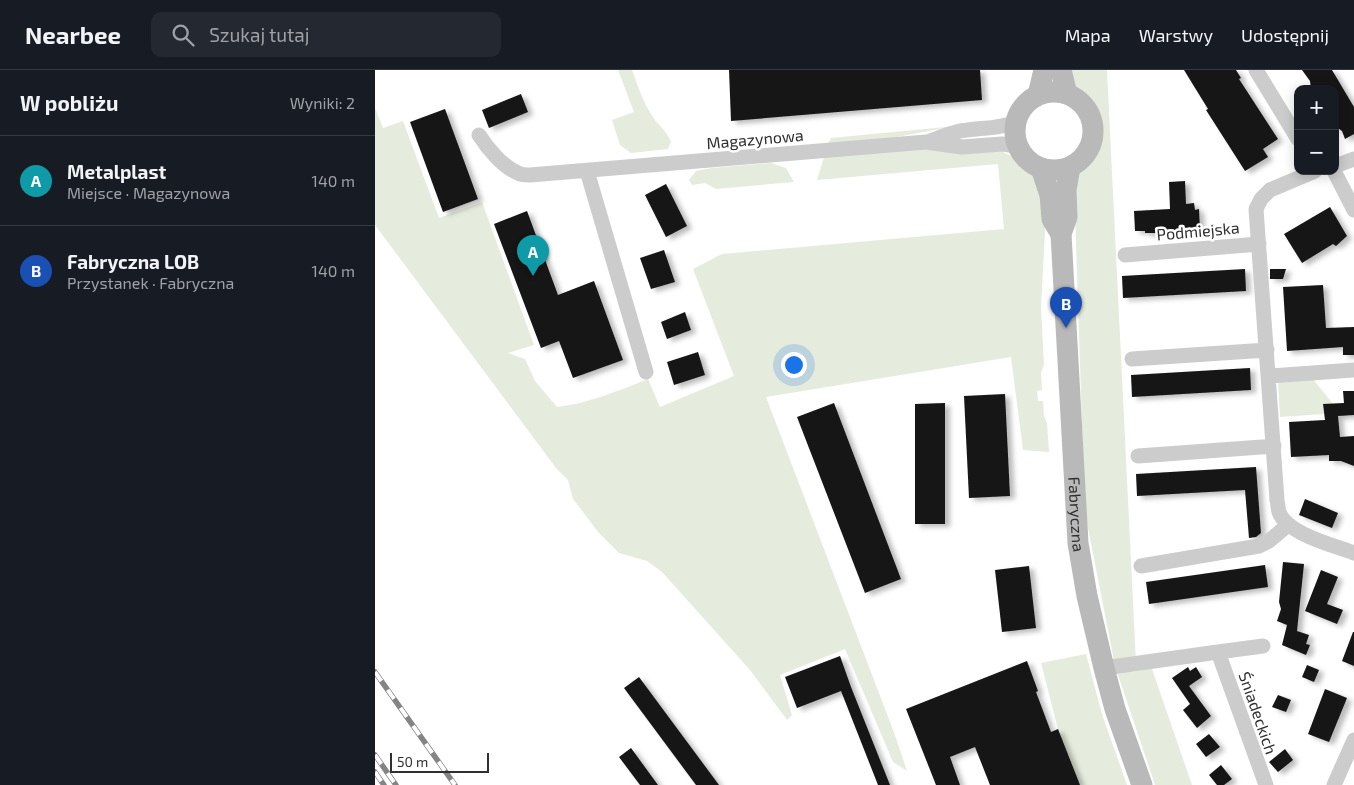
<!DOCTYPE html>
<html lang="pl">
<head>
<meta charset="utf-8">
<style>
	body { margin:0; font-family:"Exo 2",sans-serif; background:#242831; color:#f1f3f6 }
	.controls { position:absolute; right:15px; top:15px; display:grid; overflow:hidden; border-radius:10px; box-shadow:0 2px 12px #0003 }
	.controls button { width:45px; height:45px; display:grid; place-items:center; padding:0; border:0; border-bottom:1px solid #363941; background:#171b24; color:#f1f3f6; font:25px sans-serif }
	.scale { position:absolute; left:15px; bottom:12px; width:99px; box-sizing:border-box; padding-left:5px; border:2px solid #2f2f2f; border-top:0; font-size:14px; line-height:18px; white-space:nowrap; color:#2f2f2f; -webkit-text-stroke:4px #fff; paint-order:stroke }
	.you { position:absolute; left:418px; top:294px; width:18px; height:18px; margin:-12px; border:4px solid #fff; border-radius:50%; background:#1a73e8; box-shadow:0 0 0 8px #1a73e833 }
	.badge { display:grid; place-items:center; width:32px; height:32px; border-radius:50%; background:#b45309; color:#fff; font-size:16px; font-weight:700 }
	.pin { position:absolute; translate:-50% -41px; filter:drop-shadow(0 1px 2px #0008) }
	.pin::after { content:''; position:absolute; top:26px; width:18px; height:15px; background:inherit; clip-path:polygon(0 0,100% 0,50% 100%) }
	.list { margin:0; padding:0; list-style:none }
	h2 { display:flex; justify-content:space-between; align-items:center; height:65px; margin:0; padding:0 20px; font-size:21px }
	h2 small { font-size:16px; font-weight:400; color:#9ea1a6 }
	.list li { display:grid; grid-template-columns:32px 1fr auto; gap:15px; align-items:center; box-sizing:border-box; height:90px; padding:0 20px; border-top:1px solid #363941 }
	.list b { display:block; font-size:19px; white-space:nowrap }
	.list p { margin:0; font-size:16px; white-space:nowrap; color:#9ea1a6 }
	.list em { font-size:16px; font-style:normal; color:#9ea1a6 }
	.icon { flex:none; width:28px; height:28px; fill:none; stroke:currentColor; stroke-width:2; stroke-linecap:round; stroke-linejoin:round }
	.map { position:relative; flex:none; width:979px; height:715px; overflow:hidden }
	header { display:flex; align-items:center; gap:30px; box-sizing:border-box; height:70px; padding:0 25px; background:#171b24; border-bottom:1px solid #363941 }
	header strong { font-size:24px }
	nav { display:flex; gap:28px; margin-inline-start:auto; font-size:18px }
	.search { width:350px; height:45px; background:#242831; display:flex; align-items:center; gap:12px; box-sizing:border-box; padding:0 18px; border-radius:10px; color:#9ea1a6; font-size:19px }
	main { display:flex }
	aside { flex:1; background:#171b24 }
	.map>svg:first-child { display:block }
	.green { fill:#e5ecdd }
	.building { fill:#161616; filter:url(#shadow) }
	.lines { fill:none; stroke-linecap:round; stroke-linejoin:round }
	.street { stroke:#ccc; stroke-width:15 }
	.secondary { stroke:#b9b9b9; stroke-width:21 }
	.rail-casing { stroke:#848484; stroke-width:5.5 }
	.rail { stroke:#fff; stroke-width:4; stroke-dasharray:11; stroke-linecap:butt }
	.labels { text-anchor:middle; stroke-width:5; stroke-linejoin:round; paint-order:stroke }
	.street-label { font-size:16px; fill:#2f2f2f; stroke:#fff }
</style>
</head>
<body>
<header>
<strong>Nearbee</strong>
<div class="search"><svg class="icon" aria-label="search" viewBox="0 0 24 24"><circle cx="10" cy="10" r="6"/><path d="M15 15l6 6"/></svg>Szukaj tutaj</div>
<nav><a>Mapa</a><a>Warstwy</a><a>Udostępnij</a></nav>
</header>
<main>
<aside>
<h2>W pobliżu<small>Wyniki: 2</small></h2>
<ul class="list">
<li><span class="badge" style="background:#0f9aa8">A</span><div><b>Metalplast</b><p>Miejsce · Magazynowa</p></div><em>140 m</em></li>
<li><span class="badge" style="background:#1a4fb4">B</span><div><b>Fabryczna LOB</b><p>Przystanek · Fabryczna</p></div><em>140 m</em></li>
</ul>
</aside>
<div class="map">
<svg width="979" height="715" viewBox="0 0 979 715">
	<defs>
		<filter id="shadow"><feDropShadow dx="5" dy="3" stdDeviation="2.5" flood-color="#0004"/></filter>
	</defs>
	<rect width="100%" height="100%" fill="#fff"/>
	<path class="green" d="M243,0h14c6,16 11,33 21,47 7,11 12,11 18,25l-3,7 -37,4 -11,-8 -8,-25 22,-8z
		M693,0h39l29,593 -4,9 11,-2 8,-4 41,119h-37l-40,-119 -28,-143 -5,-97 -8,-245 6,-12 12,-12 9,-20 -9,-35 -23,-21z
		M0,38l8,20 20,-7 36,97 43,-16 52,143 -26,8 17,6 10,22 22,26c32,-4 61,-16 91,-28l12,28 74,-31 -41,-107 29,-15 282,-25 -6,-65 -181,16 6,-20 7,-10 -6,1 7,-13 125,-12 -124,23 94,-7 73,8 12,6 15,12 17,19 3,26 -5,94 3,58 -3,8 1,17 -5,1 1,10h5l1,15 3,7 2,29 -26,-2 -12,-93 -245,40 129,338 12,36 -14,-9 -48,-113 -65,26 12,40 -5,5 -37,-50 -88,-98 -15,-11 -28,-8 -20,-20 -26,-34 -5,-19 -12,-12 -181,-243z
		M396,93l15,5 8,14 -78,7 -11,-6 -13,2 -3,-5 7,-9 16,-3z
		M938,309l20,25 -10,1 1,9 -44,3 -2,-35z
		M711,584l16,60 25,71h-47l-22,-56 -17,-66z"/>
	<path class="building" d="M354,0h251l2,30 -251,21z
		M809,0h52l5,8 -2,1 39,60 -15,10 5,8 -23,14 -39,-61 2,-1z
		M927,0h30l22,37v27l-9,5 -3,-8 -7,-5v-37h-24l-1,-8z
		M146,24l7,18 -39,16 -7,-18z
		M70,39l33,90 -35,13 -33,-90z
		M810,111l1,23 8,-1 1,7 4,-1 1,21 -43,3h-12v-2h-10l-1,-20 36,-2 -1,-27z
		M291,114l21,42 -21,11 -21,-42z
		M955,137l17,29 -11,10 -3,-2 -31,19 -18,-29z
		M152,141l31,84 36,-14 29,79 -50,18 -14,-37 -18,7 -47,-124z
		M289,180l11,32 -24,7 -11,-31z
		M870,199l1,22 -123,7 -1,-22z
		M895,199h16l-3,10h-13z
		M948,215l3,43 28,-1v28h-11v-8l-56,4 -4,-64z
		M310,242l6,18 -24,9 -6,-17z
		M323,282l7,23 -31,10 -7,-23z
		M875,298l1,22 -119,7 -1,-22z
		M968,321h11v24l-16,1 2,21 14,-1v30l-13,-5h-12v-6l-38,2 -2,-35 36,-2 -2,-16 21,-1z
		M630,324l5,102 -41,2 -5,-102z
		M459,333l67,176 -36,14 -68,-176z
		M570,333v121h-30v-120z
		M881,397l5,66 -5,4 -7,1 -4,-48 -108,6 -1,-22z
		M930,429l33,14 -6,15 -33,-13z
		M908,492l21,2 -7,67 12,4 -3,9 4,1 -4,10 -24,-10 5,-20 -10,-4 4,-12 -2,-7z
		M890,495l3,22 -119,17 -3,-22z
		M654,496l7,62 -34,4 -7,-62z
		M946,500l17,7 -11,27 16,6 -6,14 -32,-13z
		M978,562h1v34l-12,-5z
		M465,586l11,31 39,98h-12l-37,-94 -44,17 -12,-31z
		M652,591l11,30 -2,1 15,40 7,-3 22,56h-90l-15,-38 -25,10 10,28h-24l-30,-76z
		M932,595l12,5 -5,12 -12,-5z
		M813,597l2,4 6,-4 6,10 -13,9 22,30 -14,12 -14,-18 7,-6 -18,-26z
		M264,607l80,108h-23l-72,-97z
		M950,619l22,9 -18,44 -21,-8z
		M903,625l13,5 -5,12 -14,-5z
		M834,664l11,13 -14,10 -10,-13z
		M256,678l27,37h-18l-21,-28z
		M910,679l8,11 -15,12 -9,-10z
		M846,695l11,14 -8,6h-7l-8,-10z"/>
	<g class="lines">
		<path class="street" d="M881,0l42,69
			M104,65c9,14 24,32 39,38 3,2 8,2 12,2l396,-33 36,5 40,-3 15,2
			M555,71c9,-3 17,-7 26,-9 20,-5 41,-2 59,-10
			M960,96l19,-7
			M212,101l59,201
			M940,101l-45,19 -9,9 -5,10 21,291c1,4 1,9 2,12 8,22 54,33 75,41
			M959,101l20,39
			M750,185l134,-11
			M757,289l135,-9
			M894,306l85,-6
			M763,386l136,-10
			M766,496l118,-20 10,-5 19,-16
			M843,582l45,-6
			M729,598l114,-16 48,133
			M959,715l20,-45"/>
		<g class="secondary">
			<path d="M686,0l6,24"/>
			<circle cx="679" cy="61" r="39"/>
			<path d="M663,25l6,-25"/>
			<path id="s1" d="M695,97l-4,23 1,27 -6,17 17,309 9,53 17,72 11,41 27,76"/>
			<path d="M666,98l9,27 2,24 9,15"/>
		</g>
		<defs>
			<path id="rail" d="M0,602l80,113
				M0,685l21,30
				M0,702l9,13"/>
		</defs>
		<use href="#rail" class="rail-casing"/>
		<use href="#rail" class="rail"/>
	</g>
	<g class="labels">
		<g class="street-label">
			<text transform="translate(380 69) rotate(-5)" y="6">Magazynowa</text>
			<text transform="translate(823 161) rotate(-5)" y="6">Podmiejska</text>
			<text dy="6" stroke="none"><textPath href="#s1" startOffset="349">Fabryczna</textPath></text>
			<text transform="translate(883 643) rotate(71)" y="6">Śniadeckich</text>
		</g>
	</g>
</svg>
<div class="controls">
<button>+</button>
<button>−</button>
</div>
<div class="scale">50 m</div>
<div class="you"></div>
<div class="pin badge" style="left:158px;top:206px;background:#0f9aa8">A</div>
<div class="pin badge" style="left:691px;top:258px;background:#1a4fb4">B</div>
</div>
</main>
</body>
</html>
